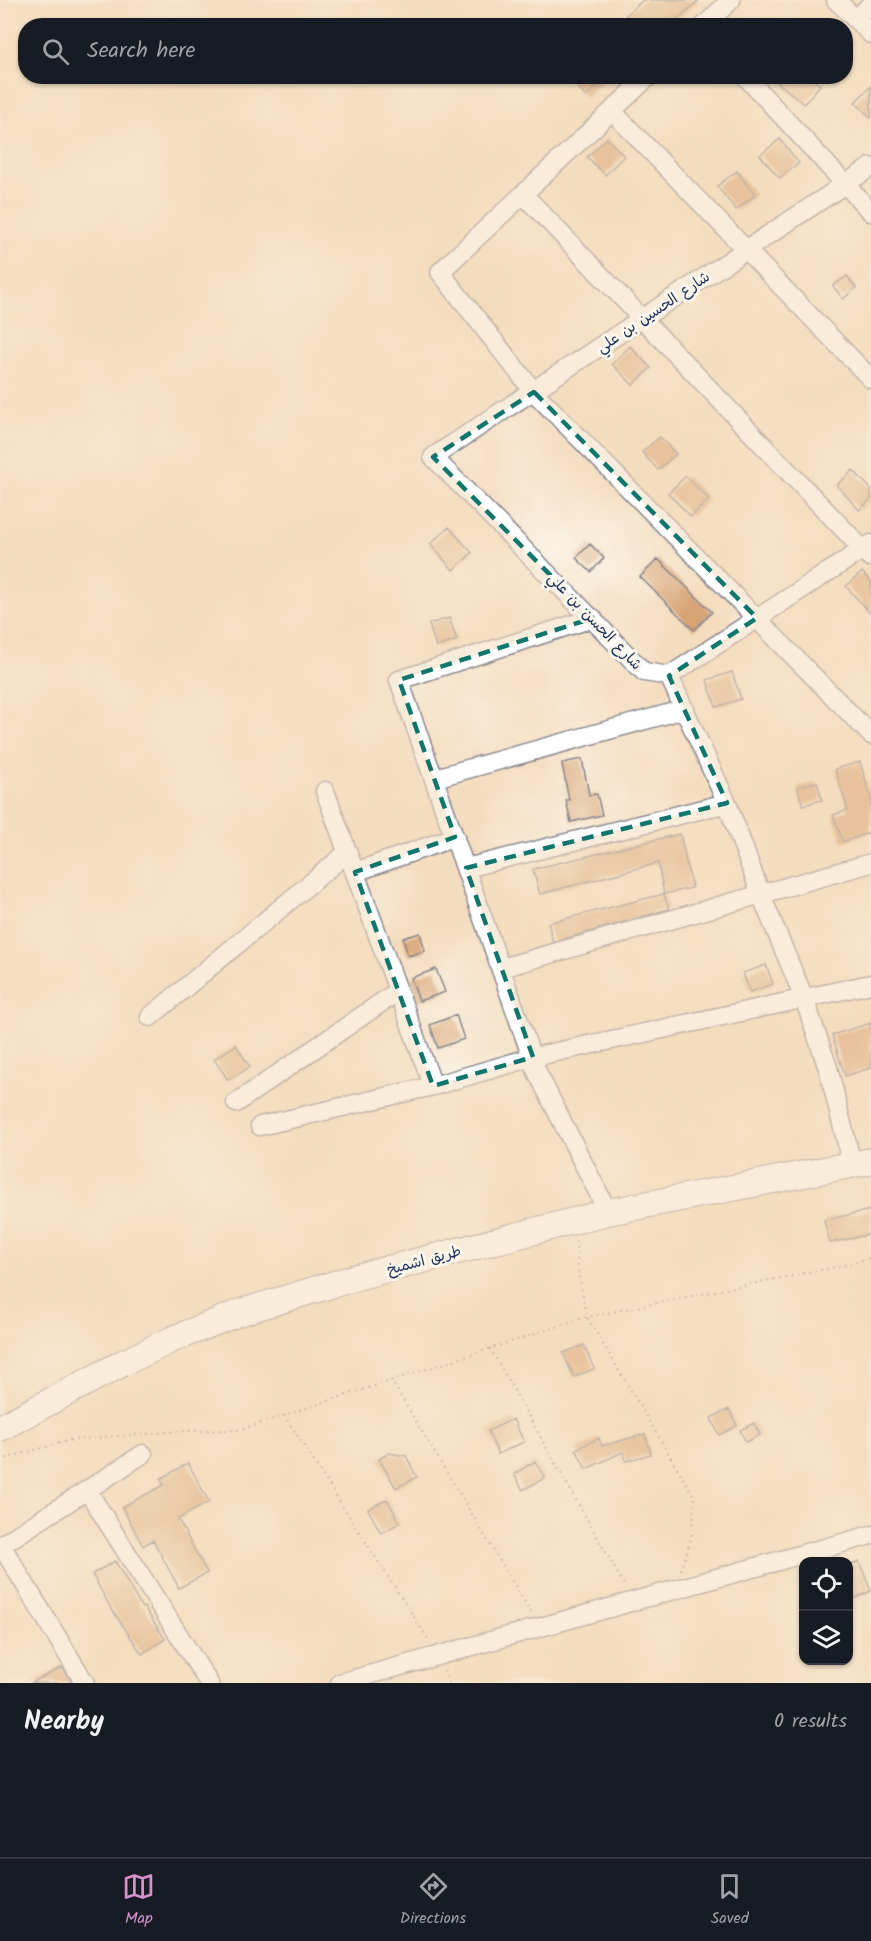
<!DOCTYPE html>
<html lang="en">
<head>
<meta charset="utf-8">
<style>
	body { margin:0; font-family:Kalam,"Playpen Sans Arabic",sans-serif; background:#20242c; color:#f1f3f6 }
	.controls { position:absolute; right:18px; bottom:18px; display:grid; overflow:hidden; border-radius:12px; box-shadow:0 2px 4px #0004 }
	.controls button { width:54px; height:54px; display:grid; place-items:center; padding:0; border:0; border-bottom:2px solid #363941; background:#171b24; color:#f1f3f6; font:30px sans-serif }
	.list { margin:0; padding:0; list-style:none }
	h2 { display:flex; justify-content:space-between; align-items:center; height:78px; margin:0; padding:0 24px; font-size:26px }
	h2 small { font-size:20px; font-weight:400; color:#9ea1a6 }
	.icon { flex:none; width:33px; height:33px; fill:none; stroke:currentColor; stroke-width:2; stroke-linecap:round; stroke-linejoin:round }
	.map { position:relative; flex:none; width:871px; height:1683px; overflow:hidden }
	.search { position:absolute; background:#171b24; box-shadow:0 2px 4px #0004; left:18px; right:18px; top:18px; height:66px; display:flex; align-items:center; gap:15px; box-sizing:border-box; padding:0 21px; border-radius:24px; color:#9ea1a6; font-size:22px }
	.sheet { height:174px; background:#171b24 }
	nav { display:flex; justify-content:space-around; align-items:center; box-sizing:border-box; height:84px; border-top:2px solid #363941; background:#171b24; font-size:16px; color:#9ea1a6 }
	nav a { display:grid; justify-items:center; gap:3px }
	nav .on { color:#d690ce }
	.map>svg:first-child { display:block }
	.building { fill:#d8a373 }
	.lines { fill:none; stroke-linecap:round; stroke-linejoin:round }
	.minor-casing { stroke:#88868e; stroke-width:21 }
	.highway-casing { stroke:#88868e; stroke-width:28 }
	.path { stroke:#88868e; stroke-width:2; stroke-dasharray:1.5 4.5; stroke-linecap:butt }
	.minor { stroke:#fff; stroke-width:18 }
	.highway { stroke:#fff; stroke-width:26 }
	.marked { fill:none; stroke:#0f766e; stroke-width:4.5; stroke-dasharray:12 8; stroke-linejoin:round }
	.labels { text-anchor:middle; stroke-width:6; stroke-linejoin:round; paint-order:stroke }
	.street-label { font-size:15px; fill:#1b2f5e; stroke:#fbf7ec }
</style>
</head>
<body>
<div class="map">
<svg width="871" height="1683" viewBox="0 0 871 1683">
	<rect width="100%" height="100%" fill="#fbf7ec"/>
	<filter id="ink" filterUnits="userSpaceOnUse"><feTurbulence type="fractalNoise" baseFrequency=".0167" numOctaves="2"/><feDisplacementMap in="SourceGraphic" scale="12" xChannelSelector="R" yChannelSelector="G"/><feConvolveMatrix kernelMatrix="1 2 1 2 8 2 1 2 1" color-interpolation-filters="sRGB"/></filter>
	<filter id="wash" filterUnits="userSpaceOnUse"><feTurbulence type="fractalNoise" baseFrequency=".008" numOctaves="4" result="noise"/><feDisplacementMap in="SourceGraphic" scale="24" xChannelSelector="R" yChannelSelector="G"/><feGaussianBlur stdDeviation="1.35" result="paint"/><feColorMatrix in="noise" values="0 0 0 0 0 0 0 0 0 0 0 0 0 0 0 0 0 1.4 0 .05"/><feComposite in="paint" operator="in"/></filter>
	<g filter="url(#wash)">
		<rect width="100%" height="100%" fill="#f4dcbe"/>
		<g id="blocks">
			<path class="building" d="M643,0h56l-29,26h-35l-9,-11z
				M567,76h41l-22,21z
				M770,76h39l11,9 -16,19z
				M871,86v32l-16,-16z
				M607,138l17,18 -19,19 -18,-18z
				M780,139l19,24 -20,15 -19,-23z
				M737,171l18,24 -19,15 -19,-24z
				M847,276l9,12 -13,11 -10,-13z
				M630,346l21,22 -18,17 -21,-21z
				M660,437l16,17 -18,16 -16,-18z
				M853,470l18,19v10l-12,11 -22,-25z
				M686,476l23,23 -18,18 -23,-24z
				M449,527l23,26 -19,17 -23,-26z
				M590,544l14,14 -13,14 -15,-14z
				M658,559l54,53 -18,18 -54,-53z
				M862,572l9,10v32l-25,-28z
				M449,618l8,22 -21,7 -7,-23z
				M732,672l9,27 -25,8 -9,-27z
				M582,759l7,36 8,-1 5,21 -31,7 -5,-22h3l-7,-37z
				M860,762l11,36v34l-28,10 -10,-27 15,-5 -13,-41z
				M817,782l5,18 -19,5 -6,-18z
				M680,834l12,54 -28,6 -6,-31 -118,31 -7,-25z
				M664,894l5,15 -116,33 -5,-19z
				M420,933l5,18 -17,5 -5,-18z
				M766,965l7,19 -23,8 -7,-19z
				M436,969l9,23 -26,9 -8,-23z
				M456,1015l8,24 -26,9 -8,-23z
				M871,1023v45l-26,8 -13,-41z
				M236,1045l14,22 -22,13 -14,-21z
				M871,1210v24l-41,9 -6,-23z
				M584,1345l10,24 -20,8 -11,-24z
				M729,1409l8,17 -18,9 -8,-17z
				M513,1419l11,23 -26,12 -10,-23z
				M754,1423l6,12 -14,7 -6,-12z
				M645,1434l6,20 -25,7 -3,-9 -37,17 -10,-20 23,-11 3,8z
				M389,1453l17,3 11,21 -21,11 -17,-29z
				M535,1461l10,17 -22,12 -9,-16z
				M188,1463l21,39 -31,17 29,54 -28,15 -26,-48 -10,6 -21,-39 42,-22 -4,-6z
				M387,1499l13,24 -19,10 -13,-24z
				M115,1561l27,47 2,-1 21,32 -23,15 -31,-46 -19,-34z
				M859,1561l12,30 -22,10v-35z
				M62,1667l10,16h-41z"/>
		</g>
	</g>
	<g filter="url(#ink)">
		<use href="#blocks" fill-opacity="0" stroke="#88868e" stroke-width="1.5"/>
		<g class="lines">
			<defs>
				<path id="minor" d="M836,0l35,34
					M856,19l15,-15
					M704,26l27,-26
					M649,76l-209,196 94,120 337,343
					M745,76l126,136
					M612,111l259,268
					M871,167l-438,290 211,215 25,4 202,-132
					M523,194l347,363
					M593,618l-194,62 138,392 71,140
					M669,676l58,127 34,92 43,103 24,70 24,96
					M435,778l250,-69
					M325,791l108,295
					M466,868l261,-65
					M355,872l100,-35
					M501,968l370,-105
					M150,1017l198,-165
					M236,1103l162,-112
					M260,1126l173,-40 100,-29 338,-73
					M87,1490l122,193
					M1,1545l84,138
					M0,1546l143,-92
					M340,1683l531,-148"/>
				<path id="highway" d="M0,1428l121,-64 50,-24 67,-27 119,-36 251,-65 263,-51"/>
			</defs>
			<use href="#minor" class="minor-casing"/>
			<use href="#highway" class="highway-casing"/>
			<path class="path" d="M576,1241l2,29 9,47 108,181 -4,41 -11,33
				M490,1348l136,240
				M391,1380l141,234
				M284,1415l146,227
				M0,1460l71,-20 110,-9 58,-1 348,-113 263,-53 21,-7
				M444,1671l5,12"/>
			<use href="#minor" class="minor"/>
			<use href="#highway" class="highway"/>
		</g>
	</g>
	<path d="M0 0H871V1683H0ZM534,392l223,226 -88,58 58,127 -261,65 67,189 -100,29 -78,-214 100,-35 -56,-157 194,-62 -160,-161z" fill="#f4dcbe" fill-opacity=".55" fill-rule="evenodd"/>
	<path class="marked" d="M534,392l223,226 -88,58 58,127 -261,65 67,189 -100,29 -78,-214 100,-35 -56,-157 194,-62 -160,-161z"/>
	<g class="labels">
		<g class="street-label">
			<text transform="translate(653 312) rotate(-34)" y="5">شارع الحسين بن علي</text>
			<text transform="translate(595 621) rotate(46)" y="5">شارع الحسن بن علي</text>
			<text transform="translate(424 1260) rotate(-15)" y="5">طريق اشميخ</text>
		</g>
	</g>
</svg>
<div class="controls">
<button><svg class="icon" aria-label="locate" viewBox="0 0 24 24"><circle cx="12" cy="12" r="6"/><path d="M12 2v4M12 18v4M2 12h4M18 12h4"/></svg></button>
<button><svg class="icon" aria-label="layers" viewBox="0 0 24 24"><path d="M12 4l9 5-9 5-9-5zM3 14l9 5 9-5"/></svg></button>
</div>
<div class="search"><svg class="icon" aria-label="search" viewBox="0 0 24 24"><circle cx="10" cy="10" r="6"/><path d="M15 15l6 6"/></svg>Search here</div>
</div>
<section class="sheet">
<h2>Nearby<small>0 results</small></h2>
<ul class="list">
</ul>
</section>
<nav>
<a class="on"><svg class="icon" aria-label="map" viewBox="0 0 24 24"><path d="M3 6l6-2 6 2 6-2v14l-6 2-6-2-6 2zM9 4v14M15 6v14"/></svg>Map</a>
<a><svg class="icon" aria-label="directions" viewBox="0 0 24 24"><path d="M12 3l9 9-9 9-9-9zM9 14v-3h6M13 9l2 2-2 2"/></svg>Directions</a>
<a><svg class="icon" aria-label="saved" viewBox="0 0 24 24"><path d="M7 4h10v16l-5-4-5 4z"/></svg>Saved</a>
</nav>
</body>
</html>
